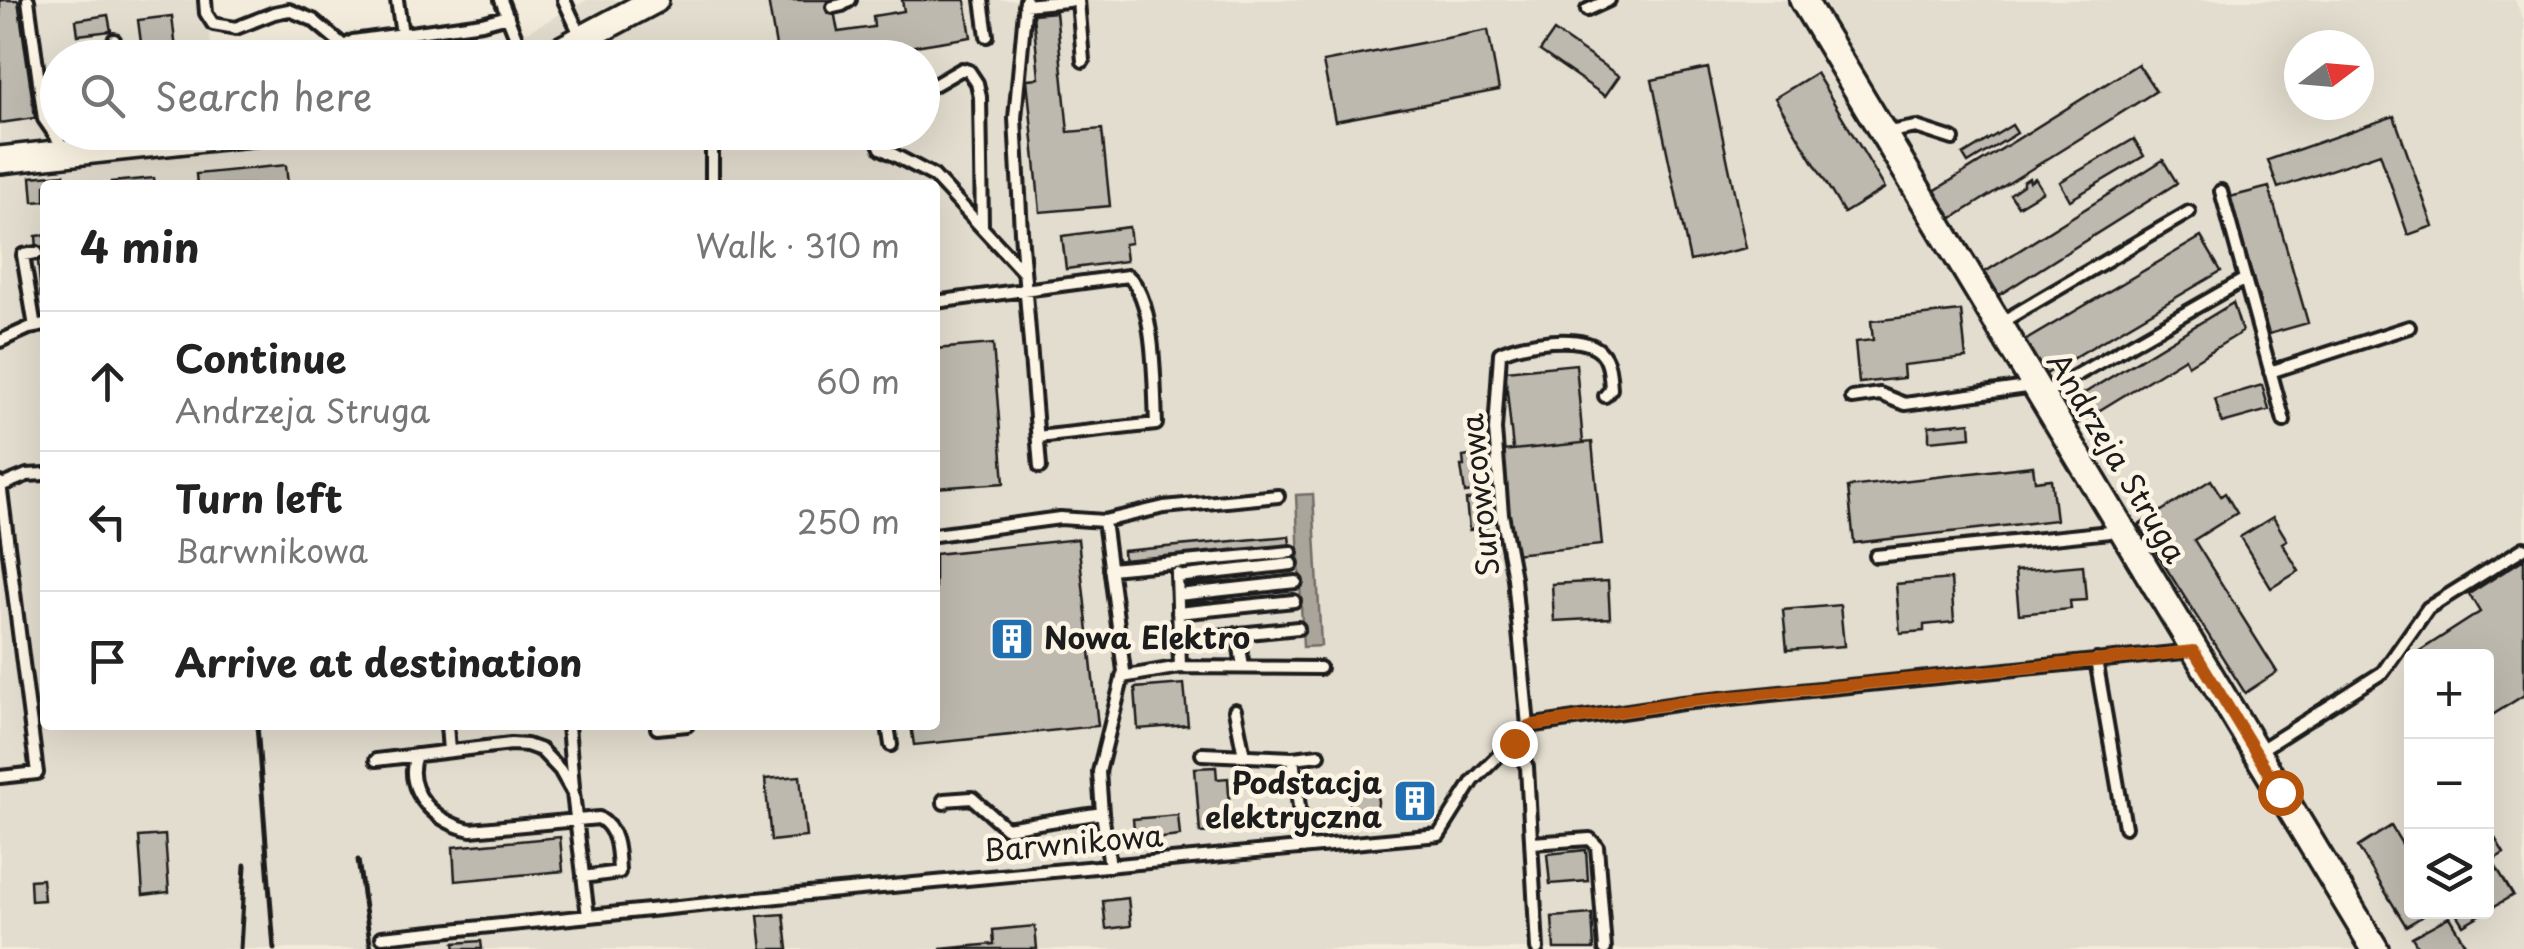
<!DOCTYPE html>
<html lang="en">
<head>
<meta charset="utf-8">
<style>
	body { margin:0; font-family:"Playpen Sans",sans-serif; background:#f6f6f6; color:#222 }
	.controls { position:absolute; right:30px; bottom:30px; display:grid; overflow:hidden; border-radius:10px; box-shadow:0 10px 40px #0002 }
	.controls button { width:90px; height:90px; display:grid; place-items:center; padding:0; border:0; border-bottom:2px solid #e0e0e0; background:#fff; color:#222; font:50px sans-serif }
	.compass { position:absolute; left:2284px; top:30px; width:90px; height:90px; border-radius:50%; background:#fff; box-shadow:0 10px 40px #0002; rotate:74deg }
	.stop { position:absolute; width:30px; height:30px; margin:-22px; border:8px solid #b45309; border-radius:50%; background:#fff }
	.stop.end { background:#b45309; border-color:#fff; box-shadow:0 2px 10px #0008 }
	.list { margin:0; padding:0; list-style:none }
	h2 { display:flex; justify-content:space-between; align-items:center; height:130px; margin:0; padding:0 40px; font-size:42px }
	h2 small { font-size:32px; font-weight:400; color:#767676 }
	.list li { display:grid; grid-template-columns:65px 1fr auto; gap:30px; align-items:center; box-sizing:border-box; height:140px; padding:0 40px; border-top:2px solid #e0e0e0 }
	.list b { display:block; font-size:38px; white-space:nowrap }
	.list p { margin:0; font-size:32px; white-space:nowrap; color:#767676 }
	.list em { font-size:32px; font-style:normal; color:#767676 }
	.icon { flex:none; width:55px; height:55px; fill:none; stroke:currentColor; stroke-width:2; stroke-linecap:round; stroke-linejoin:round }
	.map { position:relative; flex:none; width:2524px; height:949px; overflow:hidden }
	.search { position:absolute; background:#fff; box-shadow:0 10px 40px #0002; left:40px; top:40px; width:900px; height:110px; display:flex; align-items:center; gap:25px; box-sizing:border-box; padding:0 35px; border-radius:55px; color:#767676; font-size:38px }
	.panel { position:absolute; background:#fff; box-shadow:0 10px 40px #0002; left:40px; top:180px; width:900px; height:550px; border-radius:10px }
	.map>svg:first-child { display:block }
	.built { fill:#e3ddcf; fill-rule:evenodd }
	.water { fill:#aaa59b; stroke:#716e68; stroke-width:2.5 }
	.building { fill:#beb9ae; stroke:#1c1c1c; stroke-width:2.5 }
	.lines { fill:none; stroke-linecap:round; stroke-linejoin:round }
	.service-casing { stroke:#1c1c1c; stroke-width:18 }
	.tertiary-casing { stroke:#1c1c1c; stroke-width:32 }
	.service { stroke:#fcf5e5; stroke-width:10 }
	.tertiary { stroke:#fcf5e5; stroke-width:25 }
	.rail { stroke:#1c1c1c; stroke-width:5 }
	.route { stroke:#b45309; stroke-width:12 }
	.labels { text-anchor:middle; stroke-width:9; stroke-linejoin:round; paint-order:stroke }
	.street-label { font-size:30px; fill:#1c1c1c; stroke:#fcf5e5 }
	.poi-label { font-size:30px; font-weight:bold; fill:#1c1c1c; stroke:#fcf5e5; text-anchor:start }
</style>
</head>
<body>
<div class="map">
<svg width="2524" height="949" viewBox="0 0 2524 949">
	<rect width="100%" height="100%" fill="#f3ecdd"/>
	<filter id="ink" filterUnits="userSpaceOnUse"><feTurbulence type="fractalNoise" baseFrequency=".01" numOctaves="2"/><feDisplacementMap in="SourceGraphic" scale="20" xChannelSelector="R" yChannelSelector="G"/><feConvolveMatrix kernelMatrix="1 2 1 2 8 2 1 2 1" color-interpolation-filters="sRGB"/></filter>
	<g filter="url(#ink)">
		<path class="built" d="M0,0h204l9,57 -155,1v74h864v-74l-443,-1 108,-57h1928l9,21v928h-2524zM2299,45h60v60h-60zM45,185h890v540h-890zM2412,656h74v256h-74z"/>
		<path class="water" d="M1313,494l8,152 -18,1 -7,-152z"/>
		<path class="building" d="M0,0h18l17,118 -35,5z
			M768,0h64l6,32 36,-5 -1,-11 31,-5 -2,-11h63l6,37 -75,12 -1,-6 -67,11 1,4h-51z
			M1056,12l12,120 34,-3 8,77 -70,6 -13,-133 12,-1 -6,-64z
			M108,15l3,16 -33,4 -2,-15z
			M172,16l5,42h-34l-5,-38z
			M1488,30l11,60 -164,31 -12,-59z
			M1554,31l65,45 -14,20 -65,-45z
			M2138,64l18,27 -208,130 -17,-28z
			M1708,68l38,180 -56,13 -38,-181z
			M1816,73l69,115 -41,25 -69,-115z
			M2394,116l39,110 -25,9 -28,-82 -102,35 -10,-28z
			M2012,125l5,8 -49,30 -5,-8z
			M2134,139l10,17 -74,44 -10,-18z
			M2163,160l14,23 -178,112 -14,-23z
			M286,165l2,20h-91l-1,-11z
			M64,174l1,11h-20v16l-12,1 -2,-25z
			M154,178l1,7h-44v-3z
			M2029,178l1,4 5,-4 8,13 -25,15 -8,-12 13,-9v-3z
			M2269,187l39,136 -39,11 -39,-137z
			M1129,227l2,16 -7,1 2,17 -60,8 -4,-33z
			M45,235v62h-4l-5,-61z
			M2201,237l20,34 -180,106 -20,-34z
			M2233,303l9,29 -54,33 -3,-7 -108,66 -12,-19z
			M1961,311l5,47 -63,7 1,13 -45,5 -4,-41 18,-2 -2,-19z
			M993,344l11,139 -69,5v-139z
			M1576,364l7,79 -70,7 -8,-79z
			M2262,385l7,25 -47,13 -7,-24z
			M1970,422l1,15 -42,4v-15z
			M1592,442l10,103 -90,9 -10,-103z
			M1475,455l5,36 -15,2 -4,-27h3l-1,-9z
			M2033,466l2,15 16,-2 5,41 -202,23 -6,-56z
			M2211,480l10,16 4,-3 12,20 -43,27 83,132 -32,21 -106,-168z
			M1484,498l3,30 -18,2 -3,-30z
			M2273,517l14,23 -5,3 17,28 -28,17 -31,-51z
			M1289,536l2,16 -167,16 -1,-17z
			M1078,539l20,187 -184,19 -3,-20h24v-171z
			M2524,559v136l-38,24v-63h-70l-1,-2 65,-42 -11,-18z
			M2083,565l3,35 -16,1 1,8 -52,5 -4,-43z
			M1951,579l3,43 -30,3v6l-24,2 -4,-49z
			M1608,581l2,37 -56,3 -2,-37z
			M1840,605l4,41 -57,4 -4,-40z
			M1184,684l4,41 -50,4 -3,-41z
			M1216,767l1,12 11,-1 3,53 -31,2 -5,-65z
			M800,776l6,61 -35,4 -6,-62z
			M1422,784l3,32 -18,2 -3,-32z
			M1350 802a14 14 0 1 1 28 0a14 14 0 1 1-28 0Z
			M1178,815l2,21 -45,5 -2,-22z
			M2486,823l18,30 -18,11z
			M2391,826l21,34v52h18l-24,14 -48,-79z
			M165,835l4,57 -26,3 -4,-58z
			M560,837l3,34 -108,10 -2,-34z
			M1586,850l2,31 -38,3 -3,-30z
			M2494,863l19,32 -27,16v-44z
			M42,879l2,21 -13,1 -1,-21z
			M1128,898l3,28 -25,3 -3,-28z
			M2455,912h30l-22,13z
			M784,914l4,35h-26l-4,-33z
			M1592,914l2,35h-40l-2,-32z
			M2449,917l19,32h-49l-7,-12z
			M1035,926l2,23h-97l54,-5 -1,-14z
			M481,941l1,8h-27l-1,-6z"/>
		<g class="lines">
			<defs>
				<path id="service" d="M28,0l16,119 22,32
					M205,0l1,13 7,11 23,4 38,-15 15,-3 24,10 31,26
					M397,0l5,34
					M501,0l23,58
					M564,0l18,39
					M982,0l5,36
					M1026,0l-11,118 6,114 19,235
					M1025,5l53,-5 5,61
					M833,7l9,-2 8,-5
					M1587,10l22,-10
					M114,40l2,18
					M333,58l3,-7 17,-10 129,-18 26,-7
					M922,92l40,-23 7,2 8,12 3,14 2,129
					M709,132l3,17v36
					M874,132l7,16 53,28 90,97
					M1884,133l32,-6 37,12
					M2221,191l63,230
					M935,302l193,-26c28,24 26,111 28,148l-118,13
					M2000,323l189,-111
					M35,327l-12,-72 14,-2
					M0,341l29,-13 16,-3
					M2270,372l139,-45
					M2042,395l203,-116
					M1852,398l28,-4 25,10 129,-18
					M0,483l37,290 -37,4
					M0,486l27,-11 18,-1
					M1104,521l60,-14 114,-11
					M935,535l125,-17 44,3 20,150 -25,101 3,41 8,53
					M1876,556l234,-24 9,-5
					M1110,569l181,-17
					M1177,574l3,93
					M1177,577l115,-13
					M1178,595l118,-13
					M1178,613l116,-12
					M1238,634l5,33
					M1179,640l119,-12
					M2096,660l29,167
					M1122,677l58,-10 140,1
					M1235,710l9,46
					M447,725l2,26
					M568,725l5,62
					M888,725l3,20
					M1528,726l-14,-148 -12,-64 -7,-84 5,-77c22,-11 82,-20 100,-2 10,10 10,25 11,38l-6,7
					M657,728l30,-3
					M1514,743l13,24 10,182
					M2257,752l126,-80 45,-64 96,-60
					M1202,754l91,4
					M416,755c-14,37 22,69 55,75l128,-12c19,11 19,33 20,54l-36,5
					M376,760l135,-16 16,1 14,5 19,20 13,23 15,123
					M944,803v-3l28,-2 34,30 96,-15
					M1532,843l58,-4 7,7 8,103
					M1304,848l-11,-90 26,-3
					M382,937l446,-45 611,-57 34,-54 55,-55 154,-23 511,-52"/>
				<path id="tertiary" d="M1803,0l572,949
					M546,58l109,-58
					M0,160l259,-28"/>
			</defs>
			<use href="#service" class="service-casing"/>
			<use href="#tertiary" class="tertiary-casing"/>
			<use href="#service" class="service"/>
			<use href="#tertiary" class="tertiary"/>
			<path class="rail" d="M257,725l17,224
				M358,860l13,89
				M240,949l5,-84"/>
		</g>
	</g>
	<g class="lines" filter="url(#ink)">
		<path class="route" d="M1514,743l14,-17 154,-24 512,-51 86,141"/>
	</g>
	<defs>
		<symbol id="building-square" viewBox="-11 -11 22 22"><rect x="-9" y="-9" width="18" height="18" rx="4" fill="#1f6fb2" stroke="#fcf5e5"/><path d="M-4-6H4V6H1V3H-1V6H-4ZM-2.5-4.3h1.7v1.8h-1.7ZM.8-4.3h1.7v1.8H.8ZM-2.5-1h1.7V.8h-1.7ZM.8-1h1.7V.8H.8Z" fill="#fff"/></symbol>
	</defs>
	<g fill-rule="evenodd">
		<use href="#building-square" x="987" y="614" width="50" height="50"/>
		<use href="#building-square" x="1390" y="776" width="50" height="50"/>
	</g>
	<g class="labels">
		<g class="street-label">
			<text transform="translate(2116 458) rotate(59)" y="10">Andrzeja Struga</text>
			<text transform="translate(1481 495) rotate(-96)" y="10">Surowcowa</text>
			<text transform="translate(1073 844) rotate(-5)" y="10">Barwnikowa</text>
		</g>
		<g class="poi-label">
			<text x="1044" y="649">Nowa Elektro</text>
			<text x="1382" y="794" text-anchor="end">Podstacja<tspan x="1382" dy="34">elektryczna</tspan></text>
		</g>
	</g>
</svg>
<div class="controls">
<button>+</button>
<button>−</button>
<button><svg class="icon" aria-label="layers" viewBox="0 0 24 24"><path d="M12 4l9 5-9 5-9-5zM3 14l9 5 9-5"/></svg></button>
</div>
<svg class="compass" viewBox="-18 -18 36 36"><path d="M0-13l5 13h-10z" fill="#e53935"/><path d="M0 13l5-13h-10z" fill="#767676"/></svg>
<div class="stop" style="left:2280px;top:792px"></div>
<div class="stop end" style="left:1514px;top:743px"></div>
<div class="search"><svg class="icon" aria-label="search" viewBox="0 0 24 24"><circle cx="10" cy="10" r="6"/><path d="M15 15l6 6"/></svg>Search here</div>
<section class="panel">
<h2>4 min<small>Walk · 310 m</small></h2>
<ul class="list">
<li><svg class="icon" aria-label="ahead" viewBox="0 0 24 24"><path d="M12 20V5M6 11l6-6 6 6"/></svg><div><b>Continue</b><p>Andrzeja Struga</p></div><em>60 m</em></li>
<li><svg class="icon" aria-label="left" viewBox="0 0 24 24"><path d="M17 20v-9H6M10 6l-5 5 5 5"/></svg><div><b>Turn left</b><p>Barwnikowa</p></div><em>250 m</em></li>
<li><svg class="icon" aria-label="arrive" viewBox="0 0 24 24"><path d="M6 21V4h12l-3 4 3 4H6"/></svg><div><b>Arrive at destination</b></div></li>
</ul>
</section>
</div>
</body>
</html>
